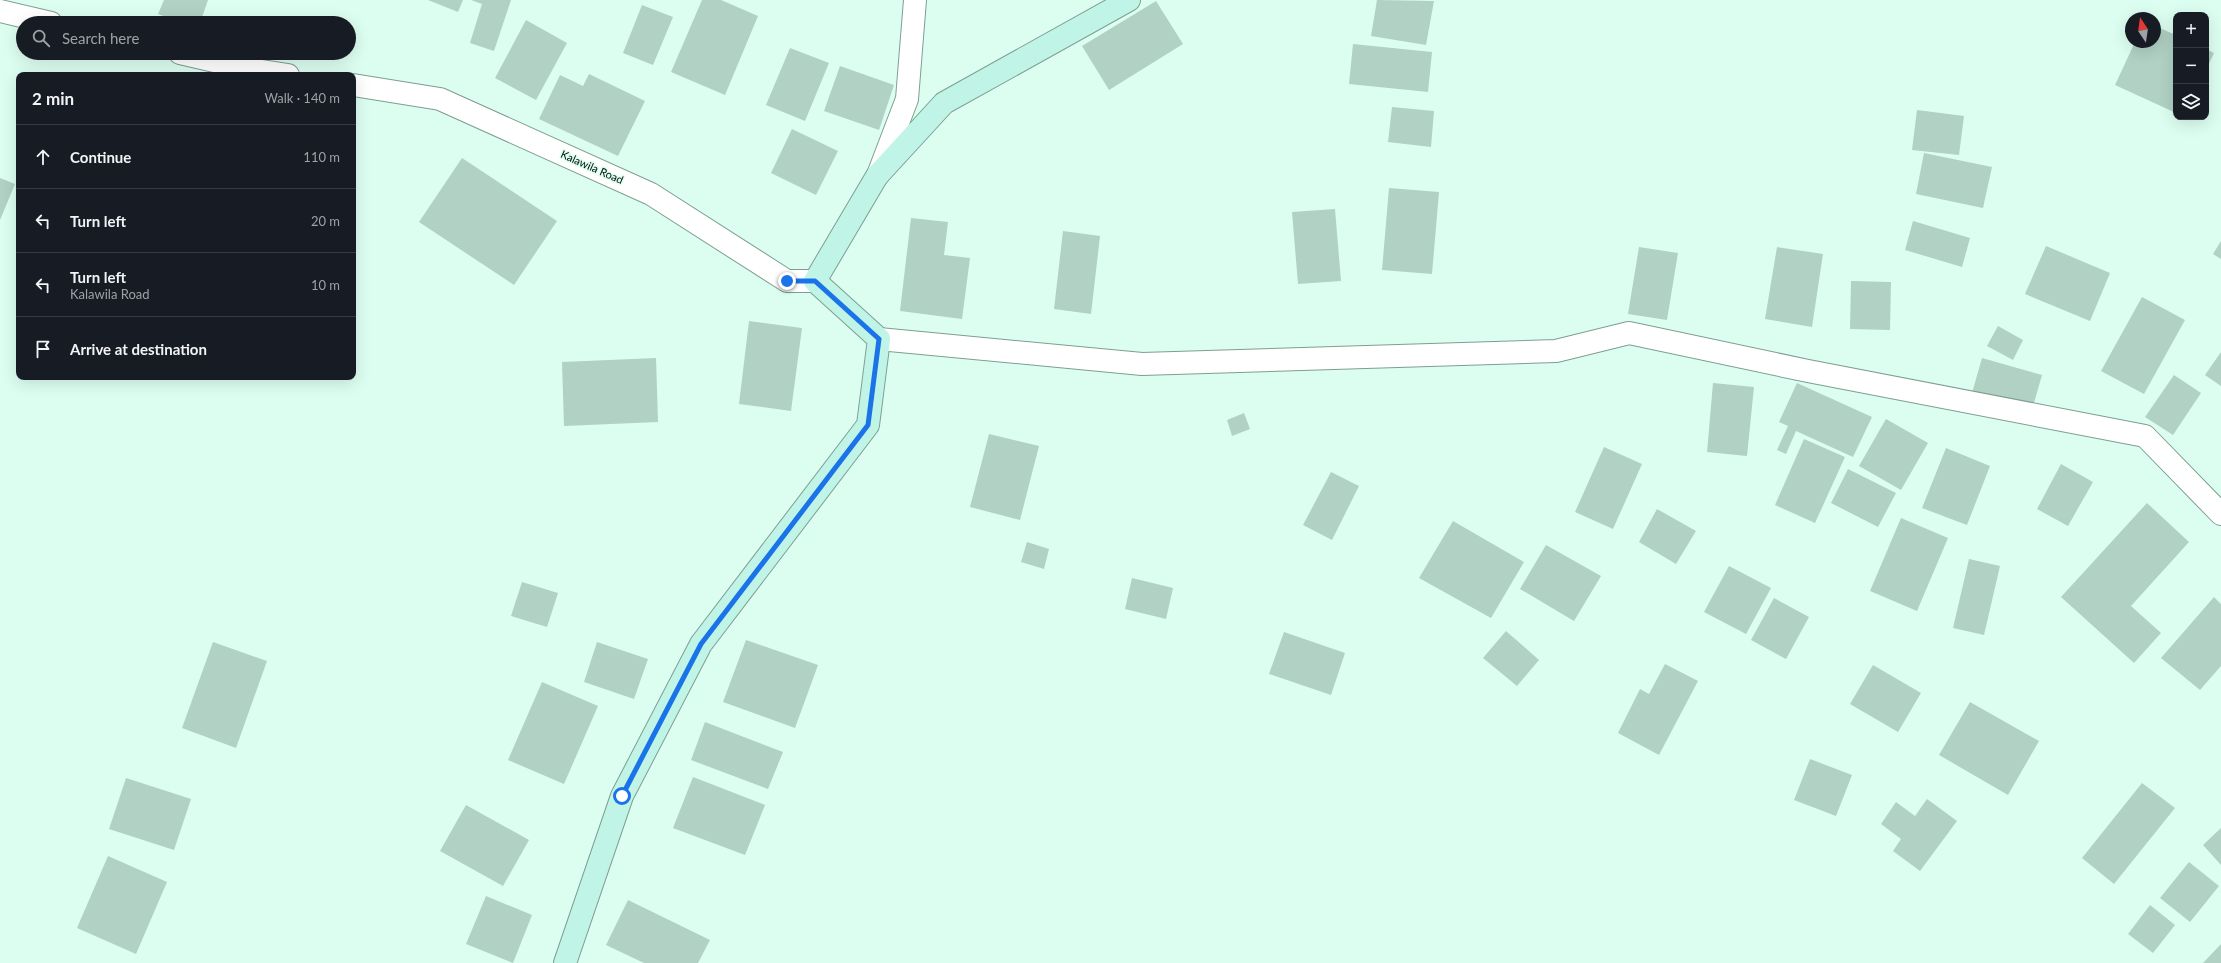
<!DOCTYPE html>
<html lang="en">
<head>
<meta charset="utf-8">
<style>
	body { margin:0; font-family:Lato,sans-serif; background:#20242c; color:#f1f3f6 }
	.controls { position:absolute; right:12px; top:12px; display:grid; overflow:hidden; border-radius:8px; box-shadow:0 4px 16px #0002 }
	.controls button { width:36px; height:36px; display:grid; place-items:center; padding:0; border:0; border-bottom:1px solid #363941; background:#171b24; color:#f1f3f6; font:20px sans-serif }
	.compass { position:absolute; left:2125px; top:12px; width:36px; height:36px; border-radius:50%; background:#171b24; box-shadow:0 4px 16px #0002; rotate:347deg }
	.stop { position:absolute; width:12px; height:12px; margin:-9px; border:3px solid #1a73e8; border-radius:50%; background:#fff }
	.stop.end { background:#1a73e8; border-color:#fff; box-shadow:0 1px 4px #0008 }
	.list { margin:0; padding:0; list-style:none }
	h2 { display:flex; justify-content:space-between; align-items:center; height:52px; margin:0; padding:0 16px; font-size:17px }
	h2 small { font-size:13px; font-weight:400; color:#9ea1a6 }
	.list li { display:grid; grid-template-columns:26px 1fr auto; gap:12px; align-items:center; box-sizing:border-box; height:64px; padding:0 16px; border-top:1px solid #363941 }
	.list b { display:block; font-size:15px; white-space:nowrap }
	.list p { margin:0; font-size:13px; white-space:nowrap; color:#9ea1a6 }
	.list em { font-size:13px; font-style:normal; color:#9ea1a6 }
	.icon { flex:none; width:22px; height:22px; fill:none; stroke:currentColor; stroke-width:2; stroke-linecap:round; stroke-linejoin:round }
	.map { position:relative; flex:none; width:2221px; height:963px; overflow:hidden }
	.search { position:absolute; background:#171b24; box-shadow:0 4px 16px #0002; left:16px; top:16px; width:340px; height:44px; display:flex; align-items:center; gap:10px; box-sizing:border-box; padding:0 14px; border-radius:22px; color:#9ea1a6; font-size:15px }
	.panel { position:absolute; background:#171b24; box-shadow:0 4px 16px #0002; left:16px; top:72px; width:340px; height:308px; border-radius:8px }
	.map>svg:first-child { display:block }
	.building { fill:#b0d1c4 }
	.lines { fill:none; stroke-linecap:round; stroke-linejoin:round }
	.street-casing { stroke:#7e9e92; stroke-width:24 }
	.secondary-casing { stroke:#7e9e92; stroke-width:24 }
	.street { stroke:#fff; stroke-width:22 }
	.secondary { stroke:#c0f4e6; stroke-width:22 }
	.route { stroke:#1a73e8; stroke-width:5 }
	.labels { text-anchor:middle; stroke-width:3; stroke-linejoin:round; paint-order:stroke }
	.street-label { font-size:11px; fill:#040e0a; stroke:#dcfef0 }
</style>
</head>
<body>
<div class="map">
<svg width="2221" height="963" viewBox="0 0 2221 963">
	<rect width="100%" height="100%" fill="#dcfef0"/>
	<path class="building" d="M164,0h44l-8,23h-17l-25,-9z
		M428,0h35l-5,12z
		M471,0h40l-17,51 -24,-8 12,-39z
		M702,0h19l37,16 -33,79 -54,-23z
		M1377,0l57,1 -8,44 -55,-9z
		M1156,1l27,43 -74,46 -27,-44z
		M642,5l31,12 -20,48 -30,-12z
		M526,20l41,23 -31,57 -41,-22z
		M2155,26l21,9v78l-61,-28 20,-43h20z
		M1353,44l79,8 -4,40 -79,-8z
		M790,48l39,15 -24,58 -39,-16z
		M2206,49l8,4 -8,17z
		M840,66l54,19 -15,45 -55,-19z
		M589,74l56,27 -27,55 -79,-37 21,-44 23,11z
		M1392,107l42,4 -3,36 -43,-5z
		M1917,110l47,6 -5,39 -47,-5z
		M792,129l46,22 -22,44 -45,-22z
		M1924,153l68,14 -9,41 -67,-14z
		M462,158l95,63 -43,64 -95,-63z
		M0,178l15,6 -15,36z
		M1389,188l50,4 -7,82 -50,-4z
		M1335,209l6,72 -43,3 -6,-72z
		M911,218l37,4 -4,33 26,3 -8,61 -62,-8z
		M1913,221l57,17 -8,29 -57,-17z
		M1063,231l37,5 -9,78 -37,-5z
		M2221,241v18l-8,-5z
		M2046,246l64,27 -20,48 -65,-27z
		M1639,247l39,6 -11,67 -39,-6z
		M1777,247l46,7 -11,73 -47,-8z
		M1851,281l40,1 -1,48 -40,-1z
		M2142,297l43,23 -41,74 -43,-23z
		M749,321l53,7 -11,83 -52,-7z
		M1998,326l25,14 -10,20 -26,-14z
		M2221,352v34l-16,-11z
		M656,358l2,64 -94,4 -2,-64z
		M1982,358l60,17 -10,35 -60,-17z
		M2174,375l27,18 -28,42 -28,-18z
		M1713,383l41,4 -7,69 -40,-4z
		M1797,383l75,34 -19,40 -57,-26 -10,23 -9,-4 11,-24 -9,-4z
		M1244,413l6,16 -18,7 -5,-16z
		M1886,419l42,24 -27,47 -42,-24z
		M989,434l50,12 -19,74 -50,-13z
		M1804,439l41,18 -30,66 -40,-18z
		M1604,447l38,17 -29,65 -38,-17z
		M1946,448l44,18 -23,59 -45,-17z
		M2061,464l32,18 -25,44 -31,-17z
		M1848,469l48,24 -18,34 -47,-24z
		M1331,472l28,14 -27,54 -29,-15z
		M2147,503l42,39 -58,64 30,27 -27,30 -73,-66z
		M1657,509l39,22 -20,33 -37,-22z
		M1901,518l47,20 -31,73 -47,-20z
		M1453,521l71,41 -33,56 -72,-40z
		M1027,542l22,7 -5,20 -23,-7z
		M1546,545l55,31 -27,45 -54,-32z
		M1969,559l31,7 -16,69 -31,-7z
		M1729,566l42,22 -25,46 -42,-22z
		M1132,578l41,10 -7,31 -41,-10z
		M522,582l36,11 -11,34 -36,-11z
		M2214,597l7,7v62l-21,24 -39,-32z
		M1774,598l35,19 -23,42 -35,-19z
		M1506,631l33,29 -22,26 -34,-28z
		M1284,632l61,21 -14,42 -62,-21z
		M746,640l72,25 -23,63 -72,-26z
		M213,642l54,19 -31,87 -54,-20z
		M597,642l51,17 -14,40 -50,-17z
		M1665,664l33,17 -39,74 -41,-22 22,-44 9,5z
		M1873,665l48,28 -23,39 -48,-28z
		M542,682l56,24 -34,78 -56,-24z
		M1970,702l69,39 -31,54 -69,-40z
		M705,722l78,30 -15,37 -77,-29z
		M1810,759l42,16 -16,41 -42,-16z
		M693,777l72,28 -20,50 -72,-27z
		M126,778l65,21 -17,51 -65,-21z
		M2142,783l33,25 -61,76 -32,-26z
		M1927,799l30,22 -37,50 -27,-20 8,-12 -20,-15 15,-22 19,14z
		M466,805l63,35 -26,46 -63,-35z
		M2221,828v37l-18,-20z
		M108,856l59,26 -31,72 -59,-26z
		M2189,862l30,24 -29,36 -30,-24z
		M486,896l46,19 -19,48 -47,-19z
		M628,900l82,40 -12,23h-54l-38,-18z
		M2150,905l25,20 -22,28 -25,-19z
		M2221,944v19h-18z"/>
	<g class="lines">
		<defs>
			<path id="street" d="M0,11l51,12
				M180,53l69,16 39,6
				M353,85l87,14 211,95 136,87h28
				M878,175l29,-76 8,-99
				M879,339l263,25 414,-13 73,-18 179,38 337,65 76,78"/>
			<path id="secondary" d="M565,963l57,-167 79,-152 167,-219 11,-86 -64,-58 62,-105 67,-73 185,-103"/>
		</defs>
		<use href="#street" class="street-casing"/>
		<use href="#secondary" class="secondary-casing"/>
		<use href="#street" class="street"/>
		<use href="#secondary" class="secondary"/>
	</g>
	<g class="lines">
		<path class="route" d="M622,796l79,-152 167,-219 11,-86 -64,-58h-28"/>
	</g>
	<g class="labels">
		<g class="street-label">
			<text transform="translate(592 167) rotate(24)" y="4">Kalawila Road</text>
		</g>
	</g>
</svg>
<div class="controls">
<button>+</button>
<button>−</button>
<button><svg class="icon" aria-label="layers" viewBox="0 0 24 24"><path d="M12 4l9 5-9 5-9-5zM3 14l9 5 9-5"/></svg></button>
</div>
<svg class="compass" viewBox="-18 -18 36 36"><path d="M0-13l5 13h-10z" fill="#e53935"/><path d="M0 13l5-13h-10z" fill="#9ea1a6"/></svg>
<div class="stop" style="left:622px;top:796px"></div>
<div class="stop end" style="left:787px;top:281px"></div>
<div class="search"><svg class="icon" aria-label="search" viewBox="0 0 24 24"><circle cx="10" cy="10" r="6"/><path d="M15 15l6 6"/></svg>Search here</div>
<section class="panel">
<h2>2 min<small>Walk · 140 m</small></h2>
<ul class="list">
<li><svg class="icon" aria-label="ahead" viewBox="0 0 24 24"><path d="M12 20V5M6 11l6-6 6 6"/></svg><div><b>Continue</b></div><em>110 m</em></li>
<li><svg class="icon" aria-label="left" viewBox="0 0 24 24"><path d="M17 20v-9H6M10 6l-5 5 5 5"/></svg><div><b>Turn left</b></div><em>20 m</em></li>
<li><svg class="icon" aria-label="left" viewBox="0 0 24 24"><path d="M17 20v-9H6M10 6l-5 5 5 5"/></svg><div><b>Turn left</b><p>Kalawila Road</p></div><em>10 m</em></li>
<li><svg class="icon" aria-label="arrive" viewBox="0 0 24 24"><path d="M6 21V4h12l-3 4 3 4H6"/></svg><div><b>Arrive at destination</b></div></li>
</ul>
</section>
</div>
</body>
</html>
